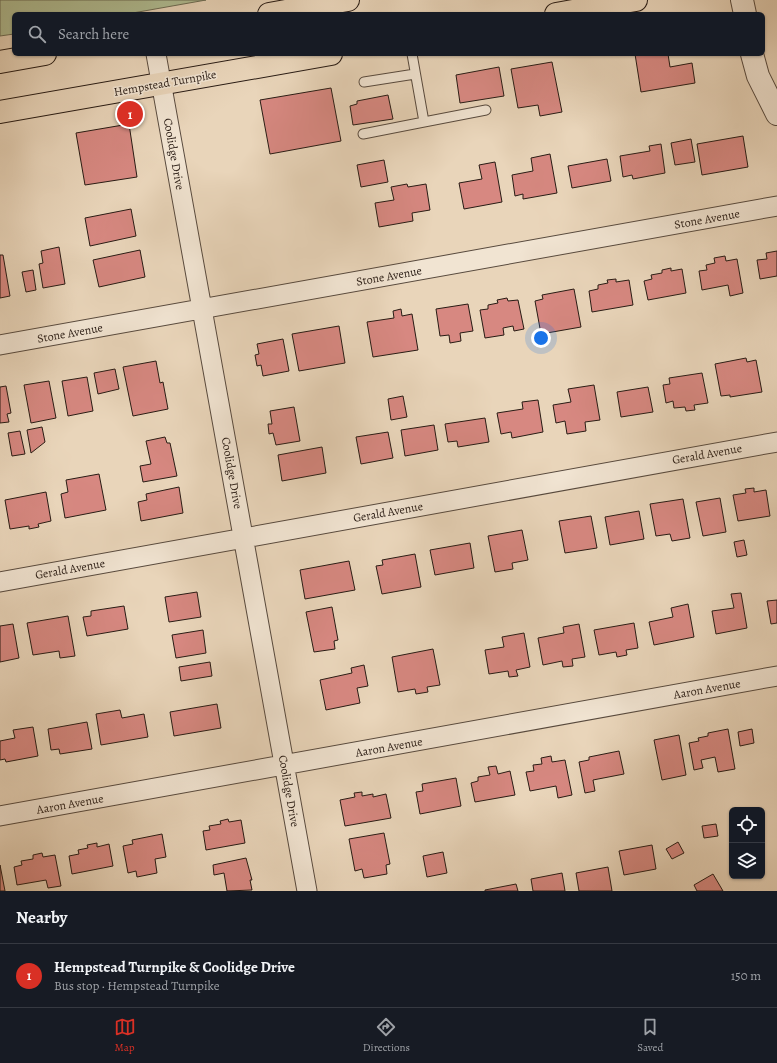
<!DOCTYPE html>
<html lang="en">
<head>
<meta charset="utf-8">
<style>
	body { margin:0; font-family:Alegreya,serif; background:#20242c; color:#f1f3f6 }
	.controls { position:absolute; right:12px; bottom:12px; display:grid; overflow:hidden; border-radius:6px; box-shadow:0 1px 3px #0004 }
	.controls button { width:36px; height:36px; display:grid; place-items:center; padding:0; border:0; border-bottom:1px solid #363941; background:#171b24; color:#f1f3f6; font:20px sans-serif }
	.you { position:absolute; left:541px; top:338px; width:14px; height:14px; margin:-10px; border:3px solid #fff; border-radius:50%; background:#1a73e8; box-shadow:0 0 0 6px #1a73e833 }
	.badge { display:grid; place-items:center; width:26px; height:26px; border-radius:50%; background:#d93025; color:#fff; font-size:13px; font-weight:700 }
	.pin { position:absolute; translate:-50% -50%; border:2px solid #fff; box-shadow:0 1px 4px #0006 }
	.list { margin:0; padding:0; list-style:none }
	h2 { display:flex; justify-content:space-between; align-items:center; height:52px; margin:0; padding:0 16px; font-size:17px }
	h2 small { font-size:13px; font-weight:400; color:#9ea1a6 }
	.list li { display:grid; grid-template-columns:26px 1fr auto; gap:12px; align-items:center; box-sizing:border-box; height:64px; padding:0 16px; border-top:1px solid #363941 }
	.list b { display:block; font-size:15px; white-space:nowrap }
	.list p { margin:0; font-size:13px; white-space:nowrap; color:#9ea1a6 }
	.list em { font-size:13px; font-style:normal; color:#9ea1a6 }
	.icon { flex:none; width:22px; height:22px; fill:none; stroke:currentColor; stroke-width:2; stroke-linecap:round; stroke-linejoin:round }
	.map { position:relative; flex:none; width:777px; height:891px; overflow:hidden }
	.search { position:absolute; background:#171b24; box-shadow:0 1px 3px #0004; left:12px; right:12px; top:12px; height:44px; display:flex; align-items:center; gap:10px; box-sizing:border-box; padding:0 14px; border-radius:6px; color:#9ea1a6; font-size:15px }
	.sheet { height:116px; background:#171b24 }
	nav { display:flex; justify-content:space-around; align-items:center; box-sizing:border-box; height:56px; border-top:1px solid #363941; background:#171b24; font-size:11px; color:#9ea1a6 }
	nav a { display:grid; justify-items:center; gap:2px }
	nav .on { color:#d93025 }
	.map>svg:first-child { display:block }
	.green { fill:#b0be94; stroke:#6c6c54 }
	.building { fill:#d78881; stroke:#281b14 }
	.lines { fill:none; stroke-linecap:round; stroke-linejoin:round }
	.service-casing { stroke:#584a3e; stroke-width:11 }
	.minor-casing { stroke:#584a3e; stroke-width:21 }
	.tertiary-casing { stroke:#584a3e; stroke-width:24 }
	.primary-casing { stroke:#281b14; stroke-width:24 }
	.service { stroke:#f1e4d2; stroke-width:9 }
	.minor { stroke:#f1e4d2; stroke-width:19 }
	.tertiary { stroke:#f1e4d2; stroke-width:22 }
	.primary { stroke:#e9d5ba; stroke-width:22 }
	.labels { text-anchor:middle; stroke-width:3; stroke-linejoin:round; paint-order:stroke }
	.street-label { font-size:12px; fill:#281b14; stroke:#f1e4d2 }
</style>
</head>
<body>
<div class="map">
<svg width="777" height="891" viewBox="0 0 777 891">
	<rect width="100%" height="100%" fill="#e9d5ba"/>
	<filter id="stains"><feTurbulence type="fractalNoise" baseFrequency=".005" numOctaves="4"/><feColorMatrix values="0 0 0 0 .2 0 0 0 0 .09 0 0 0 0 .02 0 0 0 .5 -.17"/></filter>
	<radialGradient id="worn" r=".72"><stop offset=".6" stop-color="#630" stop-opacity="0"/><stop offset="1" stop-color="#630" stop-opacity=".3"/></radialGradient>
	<path class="green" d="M0,0h206l-79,14h-113v20l-14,2z"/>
	<path class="building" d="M635,54h33l2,13 22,-4 3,20 -54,9z
		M552,62l10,50 -22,4 -2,-11 -20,3 -7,-39z
		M499,67l5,29 -44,7 -4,-28z
		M331,88l10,53 -71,13 -10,-54z
		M388,95l5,24 -40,6 -3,-19 7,-2v-3z
		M129,124l8,53 -52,8 -9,-52z
		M743,136l5,31 -46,8 -5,-31z
		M691,139l4,23 -20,3 -4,-22z
		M661,144l4,29 -32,6 -1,-4 -9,2 -3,-21 30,-5 -1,-5z
		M550,154l7,39 -34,6v-5l-8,2 -3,-21 21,-4 -2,-13z
		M607,159l4,22 -39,7 -4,-22z
		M384,160l4,22 -27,5 -4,-22z
		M495,162l7,40 -38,7 -5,-26 23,-4 -3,-14z
		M407,184l1,3 18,-3 4,26 -18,3 1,8 -34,6 -4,-24 19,-3 -3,-13z
		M131,209l5,27 -46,10 -5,-28z
		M59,247l6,37 -22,4 -4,-24 4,-1 -2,-12z
		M140,250l5,27 -46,10 -6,-27z
		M777,251v25l-17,3 -3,-19 10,-1 -1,-6z
		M0,255h3l7,41 -10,2z
		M725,256l1,5 11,-2 6,34 -13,3 -2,-11 -26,5 -3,-19 8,-1 -1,-5 9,-2 -1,-5z
		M671,268v3l11,-2 4,24 -38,7 -4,-19 8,-2 -1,-4 11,-2v-3z
		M33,270l3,20 -10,2 -4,-20z
		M616,279v3l13,-2 4,25 -41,7 -3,-21 9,-2v-4l10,-2 -1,-3z
		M574,289l7,38 -40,7 -6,-33 8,-2 -1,-4z
		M507,298l1,3 10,-1 6,29 -10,2 -1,-5 -10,2 1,7 -19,3 -5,-28 8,-1v-4l10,-2 -1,-3z
		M468,304l5,27 -13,2 1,8 -11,2 -1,-8 -9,1 -4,-27z
		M401,309l1,7 10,-2 6,36 -45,7 -6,-35 27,-4 -1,-7z
		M339,326l6,37 -46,8 -7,-37z
		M283,339l6,32 -26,5 -2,-11 -4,1 -2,-11 4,-1 -2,-10z
		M746,358l1,4 9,-2 6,32 -32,5v-2l-9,1 -6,-32z
		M156,361l4,22 3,-1 5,27 -35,7 -10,-49z
		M115,369l4,20 -21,5 -4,-21z
		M702,373l6,30 -14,2 1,5 -9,1 -1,-4 -11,1 -1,-7 -7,2 -3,-18 7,-1 -1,-6z
		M87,377l6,34 -25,5 -6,-35z
		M49,381l7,37 -25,5 -7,-38z
		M594,385l6,35 -15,2 1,9 -19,3 -2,-13 -9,2 -3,-18 18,-3 -3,-13z
		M6,386l5,27 -4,1 2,8 -9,1v-36z
		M648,387l5,25 -32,5 -4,-25z
		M403,396l4,21 -16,3 -3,-21z
		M538,400l5,32 -31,6 -1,-6 -10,2 -4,-21 26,-4 -1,-7z
		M294,407l6,34 -24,4 -3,-12 -4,1 -1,-10h4l-2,-13z
		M485,418l4,24 -31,5 -1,-6 -9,1 -3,-18z
		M434,425l4,25 -33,6 -4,-26z
		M42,427l3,15 -14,11 -4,-23z
		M20,431l5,23 -13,2 -4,-23z
		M388,432l5,26 -32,6 -5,-27z
		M165,437l2,6h3l7,33 -34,6 -3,-16 11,-2 -5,-23z
		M322,447l4,26 -44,8 -4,-26z
		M99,474l7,36 -41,8 -4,-24 7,-2 -2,-12z
		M179,487l4,26 -42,8 -3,-19 9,-2 -1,-6z
		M754,488v4l12,-2 4,26 -32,5 -5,-26 13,-2 -1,-4z
		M46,492l5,29 -13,3 1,3 -10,2v-3l-19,3 -5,-29z
		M720,498l6,34 -23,4 -7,-34z
		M683,499l7,39 -18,3 -2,-7 -14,2 -6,-32z
		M639,511l5,28 -34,6 -5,-28z
		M591,516l6,32 -32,5 -6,-32z
		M522,530l6,30 -16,3 1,6 -18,3 -7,-36z
		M744,540l3,15 -10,2 -3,-15z
		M470,543l4,25 -39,7 -5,-25z
		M415,554l6,33 -39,7 -6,-28 7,-1 -1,-5z
		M349,561l6,29 -50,9 -5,-29z
		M197,592l4,25 -32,5 -4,-25z
		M741,593l6,35 -31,6 -4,-23 22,-3 -3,-14z
		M777,600v23l-6,1 -4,-23z
		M688,604l6,33 -40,8 -5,-23 24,-5 -2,-9z
		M124,606l4,23 -41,7 -4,-19 8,-1v-5z
		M332,607l6,33 -4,1 1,8 -21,3 -8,-40z
		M68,616l7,40 -15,2 -1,-7 -26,4 -6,-32z
		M634,623l4,25 -12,2 1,5 -10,2 -1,-5 -17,3 -5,-25z
		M13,624l6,34 -19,4v-36z
		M579,624l6,33 -13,2 1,7 -10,1 -1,-6 -19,4 -5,-27 26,-5 -1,-6z
		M203,630l3,23 -30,5 -4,-23z
		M524,633l6,34 -14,3 2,6 -9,1 -1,-6 -19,3 -4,-24 19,-3 -2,-10z
		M433,649l7,36 -13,2 1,5 -12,2 -1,-5 -17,3 -6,-35z
		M210,662l2,14 -31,5 -2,-14z
		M364,665l4,21 -11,2 3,15 -34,7 -6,-30 32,-7 -1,-5z
		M217,704l4,24 -47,8 -4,-24z
		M120,710l2,8 22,-4 4,23 -47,8 -5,-31z
		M87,722l5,27 -32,5 -1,-5 -8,1 -3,-21z
		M33,727l5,29 -32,6 -1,-3 -5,1v-19l15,-3 -2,-8z
		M728,729l7,40 -17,3 -3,-15 -14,3 2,8 -9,2 -5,-27 10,-2 -1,-3 10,-2v-3z
		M752,729l2,14 -14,3 -2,-14z
		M679,735l7,40 -24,5 -8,-40z
		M619,751l5,23 -31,6 2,11 -10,2 -6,-31 10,-2v-3z
		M551,756l1,6 13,-2 7,35 -14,3 -2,-12 -26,5 -4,-19 8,-1 -1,-6 9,-1 -1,-6z
		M496,766l2,8 12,-3 5,24 -40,7 -4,-19 7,-2v-4l12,-2 -2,-8z
		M456,778l5,28 -41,8 -4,-22 7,-1 -1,-7z
		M362,792v4l11,-2v3l13,-3 5,24 -46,8 -5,-26 15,-3 -1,-4z
		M228,819l1,3 12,-2 4,23 -39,7 -3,-19 7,-1 -1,-4 12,-2 -1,-3z
		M716,824l2,12 -14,2 -2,-12z
		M384,833l6,31 -4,1 1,9 -23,4 -2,-9 -7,2 -6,-32z
		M162,834l4,23 -11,2 2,14 -20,4 -1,-6 -8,2 -5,-27 10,-2 -1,-4z
		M678,842l6,11 -12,6 -6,-10z
		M97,843v4l12,-3 4,22 -41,8 -3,-18 10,-2 -1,-4 10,-2 -1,-3z
		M652,845l4,24 -32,6 -5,-24z
		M443,852l4,21 -20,4 -4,-21z
		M42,853l1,4 12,-2 6,31 -13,2 -2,-8 -29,5 -3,-18 8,-2 -1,-4 12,-2v-4z
		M246,858l6,22h-2l2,10 -25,1 -3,-18 -10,2 -1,-10z
		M0,865l5,26h-5z
		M608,867l4,24h-33l-3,-18z
		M562,873l3,18h-32l-2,-12z
		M713,874l10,17h-26l-3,-6z
		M516,884l2,7h-33v-1z"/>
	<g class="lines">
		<defs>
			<path id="service" d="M412,54l12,68 62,-12
				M364,82l51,-8
				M363,134l61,-12"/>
			<path id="minor" d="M156,54l151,837
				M0,345l777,-139
				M0,582l777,-140
				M0,816l777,-140"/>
			<path id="tertiary" d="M742,0l3,14
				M752,54l6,22 19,38"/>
			<path id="primary" d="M269,14l79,-14
				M556,14l80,-14
				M0,62l45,-8
				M0,112l331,-58"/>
		</defs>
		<use href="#service" class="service-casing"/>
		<use href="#minor" class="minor-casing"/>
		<use href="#tertiary" class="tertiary-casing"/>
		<use href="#primary" class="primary-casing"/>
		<use href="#service" class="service"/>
		<use href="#minor" class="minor"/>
		<use href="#tertiary" class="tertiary"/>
		<use href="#primary" class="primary"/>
	</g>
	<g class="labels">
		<g class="street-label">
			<text transform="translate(165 83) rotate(-10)" y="4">Hempstead Turnpike</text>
			<text transform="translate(174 154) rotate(80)" y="4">Coolidge Drive</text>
			<text transform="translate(707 219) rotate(-10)" y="4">Stone Avenue</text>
			<text transform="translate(389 276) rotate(-10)" y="4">Stone Avenue</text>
			<text transform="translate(70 333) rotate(-10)" y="4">Stone Avenue</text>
			<text transform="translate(707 454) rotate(-10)" y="4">Gerald Avenue</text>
			<text transform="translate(232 473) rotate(80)" y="4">Coolidge Drive</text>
			<text transform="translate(388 512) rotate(-10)" y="4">Gerald Avenue</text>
			<text transform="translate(70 569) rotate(-10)" y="4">Gerald Avenue</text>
			<text transform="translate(707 689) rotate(-10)" y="4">Aaron Avenue</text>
			<text transform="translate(389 747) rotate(-10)" y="4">Aaron Avenue</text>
			<text transform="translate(289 791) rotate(80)" y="4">Coolidge Drive</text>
			<text transform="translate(70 804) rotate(-10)" y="4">Aaron Avenue</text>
		</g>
	</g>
	<rect width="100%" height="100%" filter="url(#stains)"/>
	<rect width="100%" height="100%" fill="url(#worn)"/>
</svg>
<div class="controls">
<button><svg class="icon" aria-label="locate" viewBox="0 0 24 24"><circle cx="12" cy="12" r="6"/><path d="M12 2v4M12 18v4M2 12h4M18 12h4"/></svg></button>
<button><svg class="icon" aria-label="layers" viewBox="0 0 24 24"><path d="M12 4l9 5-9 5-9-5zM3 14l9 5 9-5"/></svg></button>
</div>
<div class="you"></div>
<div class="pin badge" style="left:130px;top:114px">1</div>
<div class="search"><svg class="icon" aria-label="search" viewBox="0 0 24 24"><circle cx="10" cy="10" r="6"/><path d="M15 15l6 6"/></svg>Search here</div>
</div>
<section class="sheet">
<h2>Nearby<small></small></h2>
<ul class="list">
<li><span class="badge">1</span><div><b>Hempstead Turnpike &amp; Coolidge Drive</b><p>Bus stop · Hempstead Turnpike</p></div><em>150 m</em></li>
</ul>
</section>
<nav>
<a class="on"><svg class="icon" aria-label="map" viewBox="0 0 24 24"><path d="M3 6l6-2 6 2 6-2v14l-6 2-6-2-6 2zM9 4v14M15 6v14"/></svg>Map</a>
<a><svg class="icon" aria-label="directions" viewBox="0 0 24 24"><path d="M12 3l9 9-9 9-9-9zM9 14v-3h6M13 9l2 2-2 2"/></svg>Directions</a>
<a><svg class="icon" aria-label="saved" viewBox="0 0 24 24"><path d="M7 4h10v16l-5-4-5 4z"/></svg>Saved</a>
</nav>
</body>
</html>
